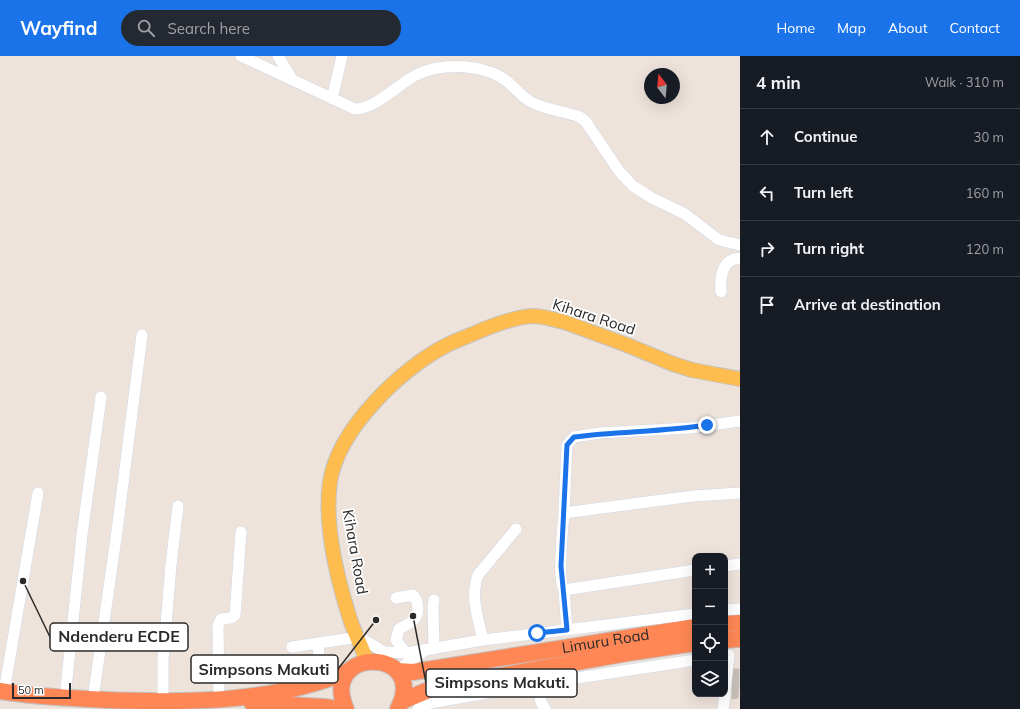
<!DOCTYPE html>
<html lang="en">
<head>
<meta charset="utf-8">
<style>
	body { margin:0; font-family:Mulish,sans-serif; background:#242831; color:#f1f3f6 }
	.controls { position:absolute; right:12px; bottom:12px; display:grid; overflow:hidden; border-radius:8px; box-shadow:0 4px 16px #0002 }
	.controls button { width:36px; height:36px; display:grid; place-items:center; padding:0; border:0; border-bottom:1px solid #363941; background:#171b24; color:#f1f3f6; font:20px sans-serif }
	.compass { position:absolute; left:644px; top:12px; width:36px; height:36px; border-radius:50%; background:#171b24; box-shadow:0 4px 16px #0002; rotate:344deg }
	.scale { position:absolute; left:12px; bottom:10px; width:59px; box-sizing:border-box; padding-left:4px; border:2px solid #2a2a2a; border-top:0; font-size:11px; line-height:14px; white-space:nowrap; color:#2a2a2a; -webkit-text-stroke:3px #fff; paint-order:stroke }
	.stop { position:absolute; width:12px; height:12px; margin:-9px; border:3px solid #1a73e8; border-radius:50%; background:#fff }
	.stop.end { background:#1a73e8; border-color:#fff; box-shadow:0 1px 4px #0008 }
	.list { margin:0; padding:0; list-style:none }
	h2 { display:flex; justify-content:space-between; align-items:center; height:52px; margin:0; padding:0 16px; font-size:17px }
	h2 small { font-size:13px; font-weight:400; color:#9ea1a6 }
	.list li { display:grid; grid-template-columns:26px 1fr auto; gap:12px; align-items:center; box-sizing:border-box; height:56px; padding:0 16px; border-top:1px solid #363941 }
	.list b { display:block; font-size:15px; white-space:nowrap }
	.list em { font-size:13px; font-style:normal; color:#9ea1a6 }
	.icon { flex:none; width:22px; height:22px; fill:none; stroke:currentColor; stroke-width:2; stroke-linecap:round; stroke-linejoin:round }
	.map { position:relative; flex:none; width:740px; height:653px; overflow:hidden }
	header { display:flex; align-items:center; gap:24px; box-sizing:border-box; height:56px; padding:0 20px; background:#1a73e8; color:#fff }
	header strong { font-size:19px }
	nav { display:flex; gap:22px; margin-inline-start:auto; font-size:14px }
	.search { width:280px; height:36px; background:#242831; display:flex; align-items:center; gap:10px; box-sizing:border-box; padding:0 14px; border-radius:22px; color:#9ea1a6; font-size:15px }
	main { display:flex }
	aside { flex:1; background:#171b24 }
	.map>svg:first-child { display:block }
	.building { fill:#c5bfb7; stroke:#cabfb4 }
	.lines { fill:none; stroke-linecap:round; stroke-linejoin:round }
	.minor-casing { stroke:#d0d7e5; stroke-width:12 }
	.major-casing { stroke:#c3c3c3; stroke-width:16 }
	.highway-casing { stroke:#c3c3c3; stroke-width:18 }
	.minor { stroke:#fff; stroke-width:11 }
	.major { stroke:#ffbd4f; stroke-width:14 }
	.highway { stroke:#ff8755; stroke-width:16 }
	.route { stroke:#1a73e8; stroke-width:5 }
	.labels { text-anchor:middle; stroke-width:3.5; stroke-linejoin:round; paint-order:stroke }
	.street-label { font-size:15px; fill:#2a2a2a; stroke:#fff }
	.leader { fill:none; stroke:#2a2a2a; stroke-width:1.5 }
	.callout-dot { fill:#2a2a2a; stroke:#fff; stroke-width:1.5 }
	.callout { fill:#fff; stroke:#2a2a2a; stroke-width:1.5 }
	.callout-label { font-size:16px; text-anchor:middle; font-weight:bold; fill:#2a2a2a }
</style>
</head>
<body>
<header>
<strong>Wayfind</strong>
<div class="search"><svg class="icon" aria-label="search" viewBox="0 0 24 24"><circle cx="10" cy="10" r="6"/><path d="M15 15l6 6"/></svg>Search here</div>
<nav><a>Home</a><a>Map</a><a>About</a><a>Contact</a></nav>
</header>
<main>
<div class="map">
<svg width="740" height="653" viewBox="0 0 740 653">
	<rect width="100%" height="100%" fill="#eee3db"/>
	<path class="building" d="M733,613h6v16l-1,13 -6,1z"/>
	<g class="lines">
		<defs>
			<path id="minor" d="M241,0l114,53c21,0 44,-26 63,-35 26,-12 67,-10 90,8 8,7 14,15 23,20 15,8 33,9 49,15l6,5 33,49 14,15 19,12 33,16 34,26 21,5
				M278,0l14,23
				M332,43l10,-43
				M721,236c-1,-16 1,-33 19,-34
				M564,457l3,-68 7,-8 25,-4 91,-5 50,-7
				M725,510l15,-2
				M695,514l-131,20c-7,-10 -1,-63 0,-77l129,-17 47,-3
				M564,534l3,40
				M396,542l17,-3c4,4 4,7 5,13 0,13 -8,15 -19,21l-3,11 10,13
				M725,554l15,-1
				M483,584c-5,-22 -13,-44 -5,-65l38,-46
				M318,587l2,26
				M292,591l67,-10 25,15 22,1 77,-13 212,-26
				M434,593l-1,-42 1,-7
				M397,615l27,-20
				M538,628l3,18 4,7
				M725,635l4,-36
				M4,636l34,-199
				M65,642l17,-163 19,-138
				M93,643l24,-168 25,-196
				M219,643l-1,-73 3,-7 10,-1 4,-3 6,-83
				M163,645v-41l8,-95 7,-59
				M418,653l12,-6 108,-19 157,-24
				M723,653l2,-15"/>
			<path id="major" d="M367,605c-5,-13 -11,-25 -16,-39 -13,-40 -27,-97 -21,-140 8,-53 72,-115 119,-138 11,-5 22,-9 33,-14 15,-6 33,-13 50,-14 12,0 24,4 35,7l60,22 46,19 19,6 48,9"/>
			<g id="highway">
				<path d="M725,568l15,-1"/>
				<path d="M725,584l15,-1"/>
				<path id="s1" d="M397,615l16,1 282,-45"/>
				<path d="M0,635c35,6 71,7 106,9 80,3 168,3 243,-29"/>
				<path d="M402,645l29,-12 12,-3 185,-33 67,-10"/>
				<path d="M252,647l73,4 12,2"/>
				<path d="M346,653c-28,-64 84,-62 52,0"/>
			</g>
		</defs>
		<use href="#minor" class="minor-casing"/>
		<use href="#major" class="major-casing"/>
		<use href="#highway" class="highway-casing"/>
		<use href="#minor" class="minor"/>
		<use href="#major" class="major"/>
		<use href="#highway" class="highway"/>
	</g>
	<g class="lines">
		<path class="route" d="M537,577l30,-3 -6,-64 6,-121 7,-8c44,-6 89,-5 133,-12"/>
	</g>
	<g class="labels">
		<g class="street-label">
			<text transform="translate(594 261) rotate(18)" y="5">Kihara Road</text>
			<text transform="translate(355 496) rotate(80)" y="5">Kihara Road</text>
			<text dy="5" stroke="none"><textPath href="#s1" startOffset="211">Limuru Road</textPath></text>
		</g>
	</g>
	<path class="leader" d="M23 525L50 581M376 564L338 613M413 560L426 627"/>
	<g class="callout-dot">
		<circle cx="23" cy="525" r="4"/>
		<circle cx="376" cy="564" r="4"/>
		<circle cx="413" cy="560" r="4"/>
	</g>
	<g class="callout">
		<rect x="50" y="567" width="138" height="28" rx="4"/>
		<rect x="191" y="599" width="147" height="28" rx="4"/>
		<rect x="426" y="613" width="151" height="28" rx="4"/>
	</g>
	<g class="callout-label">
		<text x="119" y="586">Ndenderu ECDE</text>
		<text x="264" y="619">Simpsons Makuti</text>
		<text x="502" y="632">Simpsons Makuti.</text>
	</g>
</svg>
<div class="controls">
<button>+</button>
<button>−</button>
<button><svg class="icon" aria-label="locate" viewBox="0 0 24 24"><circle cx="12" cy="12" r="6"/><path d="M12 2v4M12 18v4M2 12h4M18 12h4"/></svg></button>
<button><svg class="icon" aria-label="layers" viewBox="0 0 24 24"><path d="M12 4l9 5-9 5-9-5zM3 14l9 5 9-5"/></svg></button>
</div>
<svg class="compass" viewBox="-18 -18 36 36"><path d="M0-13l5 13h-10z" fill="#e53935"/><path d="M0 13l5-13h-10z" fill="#9ea1a6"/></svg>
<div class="scale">50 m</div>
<div class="stop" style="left:537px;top:577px"></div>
<div class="stop end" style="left:707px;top:369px"></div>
</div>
<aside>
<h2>4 min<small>Walk · 310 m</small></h2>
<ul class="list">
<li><svg class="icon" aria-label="ahead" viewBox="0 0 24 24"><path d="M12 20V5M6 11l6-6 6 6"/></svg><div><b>Continue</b></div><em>30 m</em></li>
<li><svg class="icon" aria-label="left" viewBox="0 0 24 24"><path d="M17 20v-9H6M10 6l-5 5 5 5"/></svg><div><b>Turn left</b></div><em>160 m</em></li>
<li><svg class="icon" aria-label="right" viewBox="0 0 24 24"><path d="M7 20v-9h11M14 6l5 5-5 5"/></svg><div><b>Turn right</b></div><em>120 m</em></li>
<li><svg class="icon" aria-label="arrive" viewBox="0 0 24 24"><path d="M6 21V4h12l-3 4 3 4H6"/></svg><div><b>Arrive at destination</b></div></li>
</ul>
</aside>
</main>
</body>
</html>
